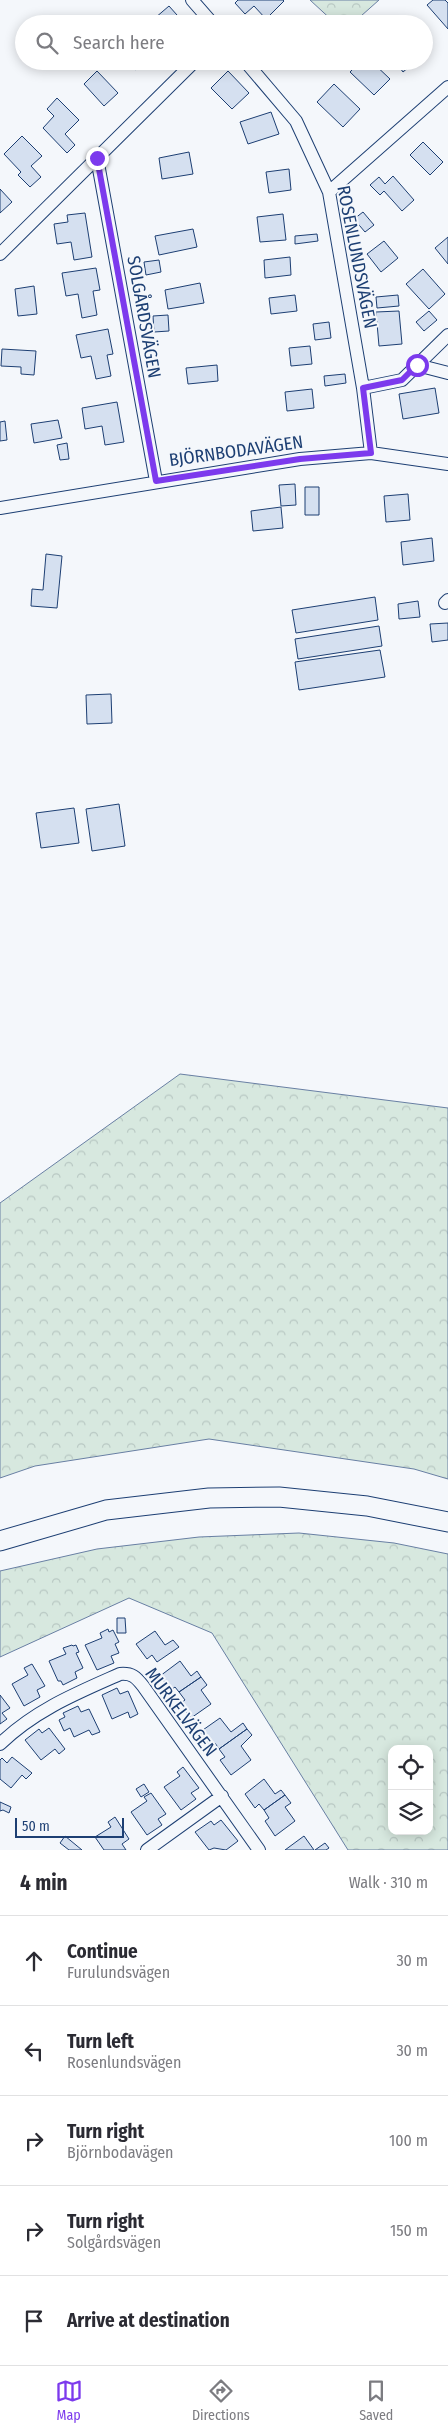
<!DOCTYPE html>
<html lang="en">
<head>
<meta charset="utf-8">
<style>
	body { margin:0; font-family:"Fira Sans Condensed",sans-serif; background:#f7f7f7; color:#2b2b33 }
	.controls { position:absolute; right:15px; bottom:15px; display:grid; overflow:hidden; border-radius:10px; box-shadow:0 2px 12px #0003 }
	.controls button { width:45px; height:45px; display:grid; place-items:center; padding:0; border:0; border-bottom:1px solid #e1e1e2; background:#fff; color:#2b2b33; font:25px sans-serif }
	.scale { position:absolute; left:15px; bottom:12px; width:109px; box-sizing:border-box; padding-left:5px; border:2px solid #1d3f73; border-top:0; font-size:14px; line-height:18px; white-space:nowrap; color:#1d3f73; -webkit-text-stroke:4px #f4f7fb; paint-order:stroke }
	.stop { position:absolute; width:15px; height:15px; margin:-11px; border:4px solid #7c3aed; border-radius:50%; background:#fff }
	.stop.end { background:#7c3aed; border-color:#fff; box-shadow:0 1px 5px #0008 }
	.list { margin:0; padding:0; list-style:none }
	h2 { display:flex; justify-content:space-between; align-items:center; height:65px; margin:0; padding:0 20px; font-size:21px }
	h2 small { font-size:16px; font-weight:400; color:#7c7c81 }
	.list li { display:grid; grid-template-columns:32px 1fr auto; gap:15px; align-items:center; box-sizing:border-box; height:90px; padding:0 20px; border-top:1px solid #e1e1e2 }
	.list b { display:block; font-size:19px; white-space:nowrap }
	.list p { margin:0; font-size:16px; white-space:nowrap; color:#7c7c81 }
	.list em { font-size:16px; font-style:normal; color:#7c7c81 }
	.icon { flex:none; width:28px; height:28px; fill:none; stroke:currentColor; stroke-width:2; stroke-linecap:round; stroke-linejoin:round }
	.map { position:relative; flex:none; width:448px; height:1850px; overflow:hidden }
	.search { position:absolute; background:#fff; box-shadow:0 2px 12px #0003; left:15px; right:15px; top:15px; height:55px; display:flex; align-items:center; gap:12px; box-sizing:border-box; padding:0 18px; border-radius:28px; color:#7c7c81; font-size:19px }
	.sheet { height:515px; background:#fff }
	nav { display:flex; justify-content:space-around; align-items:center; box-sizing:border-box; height:70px; border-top:1px solid #e1e1e2; background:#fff; font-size:14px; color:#7c7c81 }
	nav a { display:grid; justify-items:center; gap:2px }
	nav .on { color:#7c3aed }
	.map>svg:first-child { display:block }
	.forest { fill:url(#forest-crowns); stroke:#687fa3; fill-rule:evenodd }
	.building { fill:#d5e0f0; stroke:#1d3f73 }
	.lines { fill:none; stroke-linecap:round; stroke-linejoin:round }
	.street-casing { stroke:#1d3f73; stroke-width:14 }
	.secondary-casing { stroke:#1d3f73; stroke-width:21 }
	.street { stroke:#f4f7fb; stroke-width:12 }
	.secondary { stroke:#f4f7fb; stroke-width:19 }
	.route { stroke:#7c3aed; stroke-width:6 }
	.labels { text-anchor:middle; stroke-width:4; stroke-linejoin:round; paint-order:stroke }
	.street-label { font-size:18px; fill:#1d3f73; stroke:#f4f7fb }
</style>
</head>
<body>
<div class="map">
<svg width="448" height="1850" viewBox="0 0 448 1850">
	<defs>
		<pattern id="forest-crowns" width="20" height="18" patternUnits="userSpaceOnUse" patternTransform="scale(1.25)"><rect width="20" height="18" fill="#d7e8df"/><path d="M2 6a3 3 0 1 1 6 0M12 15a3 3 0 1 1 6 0" fill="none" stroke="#b8c8c3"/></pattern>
	</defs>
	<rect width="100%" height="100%" fill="#f4f7fb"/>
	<path class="forest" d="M310,0h69l-27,24h-16z
		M180,1074l268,34v371l-34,-10 -205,-30 -174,27 -35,12v-275z
		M299,1533l95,10 54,11v296h-100l-136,-217 -83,-35 -129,59v-86l97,-22 102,-12zM392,1749h37v82h-37z"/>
	<path class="building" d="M238,0h45l1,1 -18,18 -12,-13 -9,8 -10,-11z
		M433,0h12l3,3v26l-21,-24z
		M169,6l16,18h-25l-5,-6z
		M299,16l7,8h-16z
		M128,61h18l-11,9z
		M361,61h10l19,18 -16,16 -24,-23z
		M395,61h21l-13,11z
		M97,71l21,22 -14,13 -20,-22z
		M228,71l21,22 -17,16 -21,-21z
		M334,84l26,25 -17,18 -26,-25z
		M57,98l22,22 -14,14 10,11 -8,8 -24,-25 11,-12 -7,-7z
		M271,112l8,22 -31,10 -8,-22z
		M22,136l20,20 -11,10 10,11 -11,10 -12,-12 3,-3 -17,-18z
		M423,142l20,20 -13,13 -20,-20z
		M189,152l4,22 -31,5 -3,-21z
		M289,169l2,21 -22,3 -3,-21z
		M393,176l21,24 -12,11 -18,-20 -4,4 -10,-10 9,-8 6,7z
		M0,189l12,13 -12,11z
		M363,212l11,13 -9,7 -11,-13z
		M85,213l7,44 -18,3 -3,-18 -14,2 -3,-20 14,-2 -1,-7z
		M283,214l3,26 -26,2 -3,-25z
		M193,229l4,18 -38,8 -4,-19z
		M317,234l1,7 -23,3v-8z
		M448,237v27l-13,-16z
		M384,241l14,17 -17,14 -14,-18z
		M290,257l1,18 -26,3 -1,-18z
		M159,260l2,12 -15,3 -2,-13z
		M96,268l4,22 -7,1 4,24 -15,3 -4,-24 -12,2 -4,-23z
		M423,269l22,25 -16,15 -23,-25z
		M200,283l4,20 -36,6 -3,-19z
		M34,286l3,28 -19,2 -3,-27z
		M295,295l2,16 -26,3 -2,-16z
		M398,295l1,11 -22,2 -1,-11z
		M399,311l3,33 -23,2 -3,-34z
		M429,311l8,9 -13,11 -8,-9z
		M168,315l1,16 -15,1 -1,-16z
		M329,322l2,16 -16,2 -2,-16z
		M108,329l5,25 -6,1 4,21 -15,3 -5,-23 -10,2 -5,-23z
		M310,346l2,18 -21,2 -2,-18z
		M2,349l34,2 -2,24 -13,-1v-7l-20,-1z
		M217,365l1,16 -30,3 -2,-16z
		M345,374l1,9 -21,3 -1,-10z
		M435,388l4,25 -36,6 -4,-25z
		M312,389l2,19 -27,3 -2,-19z
		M117,402l7,40 -19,3 -3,-19 -17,3 -3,-21z
		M58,420l4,18 -28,5 -3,-19z
		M5,421l2,19 -7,1v-19z
		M67,443l2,16 -9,1 -3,-15z
		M295,484l1,21 -15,1 -2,-21z
		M305,487h14v28h-14z
		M408,494l2,26 -24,2 -2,-26z
		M281,507l2,21 -30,3 -2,-20z
		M432,538l2,23 -31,4 -2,-23z
		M46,554l16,2 -5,52 -26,-2 1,-17 11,1z
		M375,597l3,23 -82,13 -4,-23z
		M418,601l2,16 -21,2 -1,-15z
		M448,623v17l-16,2 -2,-18z
		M379,626l3,20 -84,13 -3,-20z
		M380,650l5,27 -86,13 -4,-28z
		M111,694l1,29 -25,1 -1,-29z
		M119,804l6,42 -33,5 -6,-42z
		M74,808l5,35 -38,5 -5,-35z
		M117,1618h8l1,15h-9z
		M108,1629l1,3 4,-2 6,12 -4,2 4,9 -8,3 3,7 -17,7 -12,-25 17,-7 -2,-5z
		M155,1631l10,14 8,-5 6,7 -22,15 -5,-7 -5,4 -11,-15z
		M72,1645l1,1 3,-1 3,7 -3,1 7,15 -8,4 2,6 -14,7 -2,-4h-3l-9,-20 17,-7 -3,-6z
		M180,1661l11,15 6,-5 4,6 -22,15 -4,-5 -4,3 -11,-14z
		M32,1664l13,22 -8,4 3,7 -16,9 -12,-22 16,-9 -4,-7z
		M201,1677l6,8 -6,5 10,14 -20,14 -11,-14 5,-4 -6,-8z
		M117,1688l3,6 8,-3 10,23 -8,4 -2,-6 -16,7 -10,-24z
		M0,1695l10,13 -8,5 5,6 -7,5z
		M78,1706l3,6 8,-3 11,23 -8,3 -3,-5 -15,7 -4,-9 -6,3 -5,-11 6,-3 -2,-4z
		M220,1718l11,14 12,-9 4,6 -28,20 -4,-6 -4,3 -11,-14z
		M49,1728l16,21 -6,5 -4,-5 -14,11 -16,-20 14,-11 3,4z
		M247,1729l5,6 -11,11 10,14 -20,15 -11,-15 5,-3 -6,-8z
		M12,1757l20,16 -6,6 -4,-4 -11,13 -11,-9v-19l2,-2 5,5z
		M183,1767l16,21 -8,5 5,6 -15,11 -17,-23 16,-11 -3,-4z
		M264,1779l11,15 6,-4 4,5 -21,15 -5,-6 -4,4 -10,-14z
		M144,1784l5,8 -8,5 -5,-8z
		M151,1793l15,21 -8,5 4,6 -15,10 -16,-23 16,-11 -3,-4z
		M285,1795l6,8 -6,4 10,14 -20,15 -10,-15 4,-3 -5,-8z
		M0,1802l11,5 -2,6 -6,-3 -3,1z
		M115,1817l14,22 -7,5 4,6h-22l-9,-13 16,-10 -3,-5z
		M221,1820l17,21 -12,9 -12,-2 -5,2 -14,-18 16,-11 3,4z
		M65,1836l17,14h-13l-9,-7z
		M304,1836l10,14h-29z
		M325,1843l4,5 -3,2h-11z"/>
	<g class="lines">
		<defs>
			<path id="street" d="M192,0l21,24
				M245,61l51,60 33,71 34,196 8,65
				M97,158l59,323
				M329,192l119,-105
				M0,254l195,-193
				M417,365l31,8
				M363,388l39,-8 46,-45
				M0,508l300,-49 71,-6 77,11
				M445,603l3,-3
				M0,1744c35,-34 77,-51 120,-70 12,-1 16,3 23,12l116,164
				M147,1850l75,-54"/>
			<path id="secondary" d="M0,1541l106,-31 103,-12 70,-1 88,9 81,16"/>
		</defs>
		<use href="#street" class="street-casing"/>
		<use href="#secondary" class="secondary-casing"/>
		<use href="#street" class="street"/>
		<use href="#secondary" class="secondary"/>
	</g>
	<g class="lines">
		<path class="route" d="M97,158l59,323 144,-22 71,-6 -8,-65 39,-8 15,-15"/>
	</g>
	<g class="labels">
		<g class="street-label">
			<text transform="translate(357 257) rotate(79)" y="6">ROSENLUNDSVÄGEN</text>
			<text transform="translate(144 317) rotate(80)" y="6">SOLGÅRDSVÄGEN</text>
			<text transform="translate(236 451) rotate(-8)" y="6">BJÖRNBODAVÄGEN</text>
			<text transform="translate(181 1712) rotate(53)" y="6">MURKELVÄGEN</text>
		</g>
	</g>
</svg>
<div class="controls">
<button><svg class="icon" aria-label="locate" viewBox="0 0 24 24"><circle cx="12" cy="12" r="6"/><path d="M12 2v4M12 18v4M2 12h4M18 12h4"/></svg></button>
<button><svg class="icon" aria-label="layers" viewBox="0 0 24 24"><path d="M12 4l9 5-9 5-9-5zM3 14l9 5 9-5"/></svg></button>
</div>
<div class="scale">50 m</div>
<div class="stop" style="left:417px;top:365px"></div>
<div class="stop end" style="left:97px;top:158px"></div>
<div class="search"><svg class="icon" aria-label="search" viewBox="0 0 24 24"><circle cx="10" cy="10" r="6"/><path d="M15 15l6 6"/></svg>Search here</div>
</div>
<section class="sheet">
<h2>4 min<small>Walk · 310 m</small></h2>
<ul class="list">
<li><svg class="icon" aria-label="ahead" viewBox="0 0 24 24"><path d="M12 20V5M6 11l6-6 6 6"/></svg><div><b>Continue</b><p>Furulundsvägen</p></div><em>30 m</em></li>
<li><svg class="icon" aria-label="left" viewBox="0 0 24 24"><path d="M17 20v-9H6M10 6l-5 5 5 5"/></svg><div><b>Turn left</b><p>Rosenlundsvägen</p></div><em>30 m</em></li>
<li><svg class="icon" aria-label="right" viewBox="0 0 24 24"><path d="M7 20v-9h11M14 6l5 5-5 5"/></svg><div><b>Turn right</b><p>Björnbodavägen</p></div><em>100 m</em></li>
<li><svg class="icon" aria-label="right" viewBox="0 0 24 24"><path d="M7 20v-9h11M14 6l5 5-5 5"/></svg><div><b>Turn right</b><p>Solgårdsvägen</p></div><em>150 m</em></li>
<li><svg class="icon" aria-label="arrive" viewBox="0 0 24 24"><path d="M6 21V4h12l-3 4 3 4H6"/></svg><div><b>Arrive at destination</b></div></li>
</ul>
</section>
<nav>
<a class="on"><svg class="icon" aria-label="map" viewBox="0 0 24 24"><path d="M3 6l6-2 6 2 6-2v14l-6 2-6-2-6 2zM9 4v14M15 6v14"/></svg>Map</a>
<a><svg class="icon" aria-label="directions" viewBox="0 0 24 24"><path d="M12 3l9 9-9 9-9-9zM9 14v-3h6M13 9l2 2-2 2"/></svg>Directions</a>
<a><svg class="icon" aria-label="saved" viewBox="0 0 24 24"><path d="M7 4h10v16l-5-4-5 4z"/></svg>Saved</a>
</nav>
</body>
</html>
